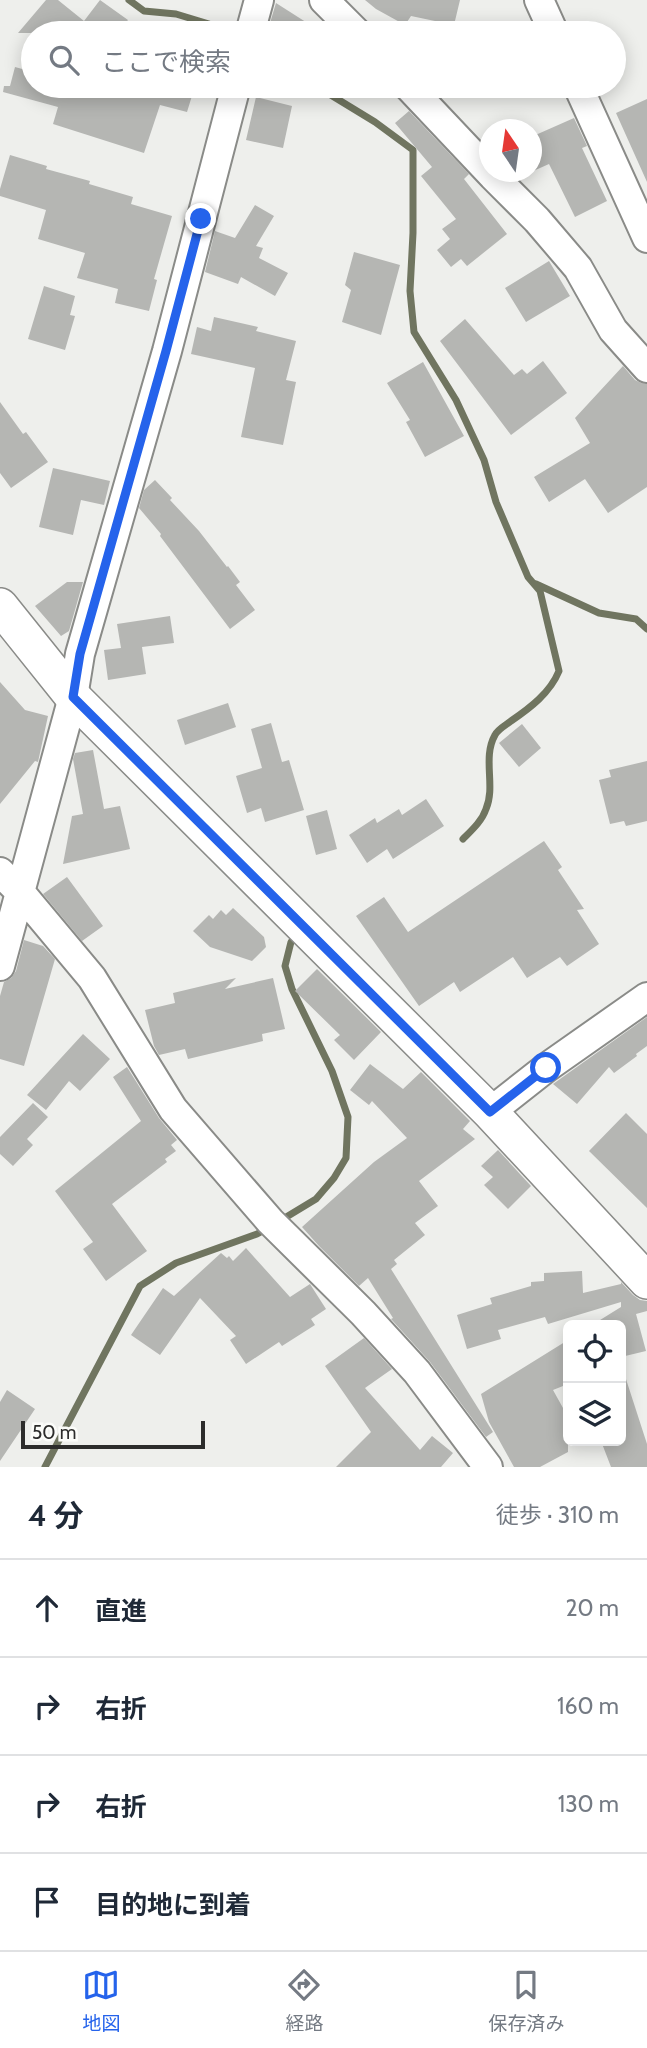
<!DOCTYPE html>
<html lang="ja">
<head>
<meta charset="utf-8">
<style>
	body { margin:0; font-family:Cabin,"Noto Sans JP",sans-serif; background:#f2f2f3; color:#1f2937 }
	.controls { position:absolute; right:21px; bottom:21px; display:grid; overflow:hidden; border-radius:10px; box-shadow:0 4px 18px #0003 }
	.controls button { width:63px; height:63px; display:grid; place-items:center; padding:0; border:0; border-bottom:2px solid #e0e1e3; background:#fff; color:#1f2937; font:35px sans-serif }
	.compass { position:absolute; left:479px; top:119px; width:63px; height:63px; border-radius:50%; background:#fff; box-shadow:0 4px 18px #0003; rotate:347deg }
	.scale { position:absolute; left:21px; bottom:18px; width:184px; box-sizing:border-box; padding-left:7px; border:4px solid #2c2c2b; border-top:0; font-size:19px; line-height:24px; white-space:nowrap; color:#2c2c2b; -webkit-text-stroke:5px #fbfcf9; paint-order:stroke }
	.stop { position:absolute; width:21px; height:21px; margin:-16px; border:5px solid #2563eb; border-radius:50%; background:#fff }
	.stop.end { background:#2563eb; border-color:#fff; box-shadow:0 2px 7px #0008 }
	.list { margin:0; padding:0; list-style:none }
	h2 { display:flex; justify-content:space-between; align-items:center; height:91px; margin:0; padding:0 28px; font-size:30px }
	h2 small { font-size:23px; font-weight:400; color:#747a83 }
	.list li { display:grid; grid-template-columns:46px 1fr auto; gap:21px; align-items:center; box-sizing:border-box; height:98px; padding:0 28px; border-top:2px solid #e0e1e3 }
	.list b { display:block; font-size:26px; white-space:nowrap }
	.list em { font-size:23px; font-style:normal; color:#747a83 }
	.icon { flex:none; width:38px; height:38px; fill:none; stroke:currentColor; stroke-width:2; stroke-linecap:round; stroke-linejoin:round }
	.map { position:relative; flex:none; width:647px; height:1467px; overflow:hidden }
	.search { position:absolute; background:#fff; box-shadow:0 4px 18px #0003; left:21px; right:21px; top:21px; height:77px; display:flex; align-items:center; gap:18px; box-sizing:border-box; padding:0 24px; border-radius:38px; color:#747a83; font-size:26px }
	.sheet { height:483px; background:#fff }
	nav { display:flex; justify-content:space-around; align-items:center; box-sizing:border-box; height:98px; border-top:2px solid #e0e1e3; background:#fff; font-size:19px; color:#747a83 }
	nav a { display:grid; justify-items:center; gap:4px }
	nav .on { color:#2563eb }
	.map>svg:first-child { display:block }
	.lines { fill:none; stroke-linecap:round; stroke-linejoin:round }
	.stream { stroke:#707560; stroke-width:7 }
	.building { fill:#b5b6b3 }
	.minor-casing { stroke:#8a8b88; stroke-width:32 }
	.tertiary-casing { stroke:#8a8b88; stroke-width:38 }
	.minor { stroke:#fff; stroke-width:28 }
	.tertiary { stroke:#fff; stroke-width:35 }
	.route { stroke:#2563eb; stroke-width:9 }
</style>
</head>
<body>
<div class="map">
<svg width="647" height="1467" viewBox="0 0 647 1467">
	<rect width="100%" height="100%" fill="#eeefec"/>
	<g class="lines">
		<path class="stream" d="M129,0l15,11 32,3 33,10 15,9
			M316,86l59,36 38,28v83l-3,58 4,41 42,68 28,60 12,42 32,75 12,14 19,80c-9,22 -29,37 -48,50 -5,4 -13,8 -16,14 -13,23 1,51 -9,74 -4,12 -14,21 -23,30
			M536,584l63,29 37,6 11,10
			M278,1222l38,-23 18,-21 12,-20 2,-41 -16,-46 -40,-82 -7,-23 6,-24
			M45,1467l95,-181 36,-23 81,-29 11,-6"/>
	</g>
	<path class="building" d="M46,0h12l26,21 16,-21 28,20 -10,13h-100z
		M365,0h95l-6,25 -43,-9 -6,9 -29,-16z
		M276,3l47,30h-56z
		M15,67l18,5v14h50l12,3 -4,-3h104l-8,26 -27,-7 -16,48 -91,-29 5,-17 -55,-15 1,-6h6z
		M256,97l36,9 -9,42 -37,-8z
		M647,99v83l-31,-69z
		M409,111l60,63 -5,5 43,55 -40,32 -6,-7 -10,8 -14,-17 13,-11 -8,-10 14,-10 -35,-43 11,-9 -37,-44z
		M574,118l13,28 -5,2 25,53 -32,16 -26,-53 -18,8v-35z
		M10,155l37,11 -1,3 44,12 -1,3 44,13 -2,7 41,12 -18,63 3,1 -8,31 -34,-8 3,-14 -41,-11 8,-25 -47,-14 8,-29 -46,-14v-7z
		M255,205l19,11 -18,30 7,2 -4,10 29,15 -13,23 -34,-19 -3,7 -33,-12 10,-41 20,7z
		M354,252l46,13 -19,70 -39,-13 9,-32 -6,-5z
		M549,261l21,35 -44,26 -21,-34z
		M44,286l31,10 -5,19 5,1 -10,34 -37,-11z
		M214,317l44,10 -2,4 40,10 -10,39 10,2 -13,63 -42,-8 14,-69 -64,-14 6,-27 14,4z
		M465,319l49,56 8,-6 5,5 16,-13 24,32 -56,42 -71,-94z
		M423,362l41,74 -39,21 -19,-35 4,-2 -23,-37z
		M623,366l12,14 6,3 6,1v103l-39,26 -23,-34 -36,23 -15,-25 56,-34 -15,-25z
		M0,402l23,32 3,-2 22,30 -37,26 -11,-15z
		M53,468l57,13 -6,24 -23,-5 -8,35 -34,-8z
		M155,480l17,18 -2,2 29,31 28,36 1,-1 12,16 -4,3 19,25 -25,19 -70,-93 1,-2 -22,-26 5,-18z
		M67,582h16l-14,49 -8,5 -26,-30z
		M170,616l4,27 -32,4 4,27 -38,6 -4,-30 17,-2 -4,-24z
		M0,682l25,28 23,6 -10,46 -3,-1 -35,43z
		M228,703l8,24 -51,18 -8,-25z
		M271,723l11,39 7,-2 15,50 -39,12 -4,-14 -14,5 -11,-37 26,-8 -11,-39z
		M522,724l19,24 -22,19 -20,-24z
		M93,750l11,59 16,-3 10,43 -67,15 9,-48 11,-2 -10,-55 2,-6z
		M647,761v60l-21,5 -2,-5 -14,3 -11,-44 12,-3 -2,-7z
		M426,799l18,27 -51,33 -6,-10 -20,14 -18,-28 26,-17 2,5 22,-14 3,6z
		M327,810l10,39 -21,6 -10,-39z
		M544,841l18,26 -4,3 26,39 -7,1 22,34 -32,22 -7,-9 -33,21 -14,-21 -53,35 -6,-10 -35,24 -63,-90 28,-19 24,35z
		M67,877l36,49 -21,15 -39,-47z
		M233,908l31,29 2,10 -14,14 -42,-14 -17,-16 16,-16 4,4 8,-9 5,5z
		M24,940l19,6 12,13 -31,107 -24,-7v-63l4,-14 7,-4 5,-7z
		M317,969l64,63 -27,28 -20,-20 6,-5 -45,-44z
		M236,978l-11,11 48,-11 12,51 -23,5 1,7 -75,18 -3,-10 -26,6 -5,-9 -9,-36 30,-7 -2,-10z
		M647,1017v29l-11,8 1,2 -23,17 -5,-6 -32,37 -24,-20z
		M83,1034l27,25 -30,32 -11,-10 -23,29 -19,-15z
		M370,1064l33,25 18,-17 49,49 -7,8 12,10 -56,42 19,25 -23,17 10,12 -31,25 3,4 -6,5 102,163 -7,5 -56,-75 -39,-43 2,-1 -25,-40 -9,8 -40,-40 -17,-19 72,-65 33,-24 -35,-37 -3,4 -19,-15z
		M127,1067l32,51 18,22 -6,5 5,6 -11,8 2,3 -55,42 35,47 -41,30 -23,-32 10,-7 -38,-51 86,-70 -28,-44z
		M33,1103l15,14 -21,22 6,6 -20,21 -13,-12v-17z
		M626,1113l21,21v74l-58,-57z
		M498,1150l33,36 -23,23 -24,-24 9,-8 -12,-11z
		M246,1248l44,49 20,-13 16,25 -15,10 4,6 -33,21 -3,-4 -33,22 -16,-24 6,-4 -36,-38 -40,57 -29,-20 32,-47 11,8 47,-43 6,5 2,-2 4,5z
		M582,1271l1,22 38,-9v-2l12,13 7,5 7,1v10l-11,3 10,37 -25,6v-32h-29l29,-18v-5l-73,22 -3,-7 -47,13 3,9 -34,10 -10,-34 35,-11 -2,-6 41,-12v-4l13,-1v-8z
		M364,1338l28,31 -27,19 55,62 12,-14 21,17 -12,14h-105l35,-35 -46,-66z
		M568,1340v44l-15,6 15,27v35l-28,15h-26l-25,-45 -8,-28z
		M621,1376h4l22,68v23h-36l-10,-26h20z
		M7,1390l28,19 -35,52v-59z"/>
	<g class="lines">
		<defs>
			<path id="minor" d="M324,0l33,33
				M539,0l15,33
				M250,33l9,-33
				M408,86l85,90 44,44 41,48 35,62 34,38
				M578,86l69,152
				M0,872l21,21 71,85 81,131 97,112 93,92 54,59 71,95
				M0,966l73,-269 7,-43 87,-303 69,-265
				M490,1112l56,-44 101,-71"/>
			<path id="tertiary" d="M0,606l73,91 417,415 157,169"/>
		</defs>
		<use href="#minor" class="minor-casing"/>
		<use href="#tertiary" class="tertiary-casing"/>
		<use href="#minor" class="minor"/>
		<use href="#tertiary" class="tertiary"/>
	</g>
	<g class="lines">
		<path class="route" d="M201,219l-35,132 -86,303 -7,43 417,415 56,-44"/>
	</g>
</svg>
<div class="controls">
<button><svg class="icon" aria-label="locate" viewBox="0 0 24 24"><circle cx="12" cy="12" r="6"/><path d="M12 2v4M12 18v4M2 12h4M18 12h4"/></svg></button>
<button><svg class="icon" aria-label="layers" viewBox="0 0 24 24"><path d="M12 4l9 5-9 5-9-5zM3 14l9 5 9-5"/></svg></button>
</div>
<svg class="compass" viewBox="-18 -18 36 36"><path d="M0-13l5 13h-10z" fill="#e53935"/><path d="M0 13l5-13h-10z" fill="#747a83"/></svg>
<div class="scale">50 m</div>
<div class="stop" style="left:546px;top:1068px"></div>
<div class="stop end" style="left:201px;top:219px"></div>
<div class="search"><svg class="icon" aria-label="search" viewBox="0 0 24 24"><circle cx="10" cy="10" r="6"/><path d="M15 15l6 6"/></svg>ここで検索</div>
</div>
<section class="sheet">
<h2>4 分<small>徒歩 · 310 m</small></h2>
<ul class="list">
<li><svg class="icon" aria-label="ahead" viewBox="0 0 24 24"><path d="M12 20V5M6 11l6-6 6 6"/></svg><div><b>直進</b></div><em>20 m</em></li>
<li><svg class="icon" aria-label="right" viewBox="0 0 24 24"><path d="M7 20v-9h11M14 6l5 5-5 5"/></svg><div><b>右折</b></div><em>160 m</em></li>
<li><svg class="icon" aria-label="right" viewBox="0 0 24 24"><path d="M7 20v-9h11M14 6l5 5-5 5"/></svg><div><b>右折</b></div><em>130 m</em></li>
<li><svg class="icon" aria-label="arrive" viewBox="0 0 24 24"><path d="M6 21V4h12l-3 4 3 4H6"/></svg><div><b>目的地に到着</b></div></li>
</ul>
</section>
<nav>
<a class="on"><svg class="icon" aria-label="map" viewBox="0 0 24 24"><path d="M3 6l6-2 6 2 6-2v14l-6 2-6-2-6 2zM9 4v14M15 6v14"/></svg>地図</a>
<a><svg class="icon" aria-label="directions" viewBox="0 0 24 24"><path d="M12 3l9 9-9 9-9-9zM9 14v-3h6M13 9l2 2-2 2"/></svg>経路</a>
<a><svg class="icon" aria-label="saved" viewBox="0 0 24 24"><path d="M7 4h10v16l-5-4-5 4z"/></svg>保存済み</a>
</nav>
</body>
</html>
